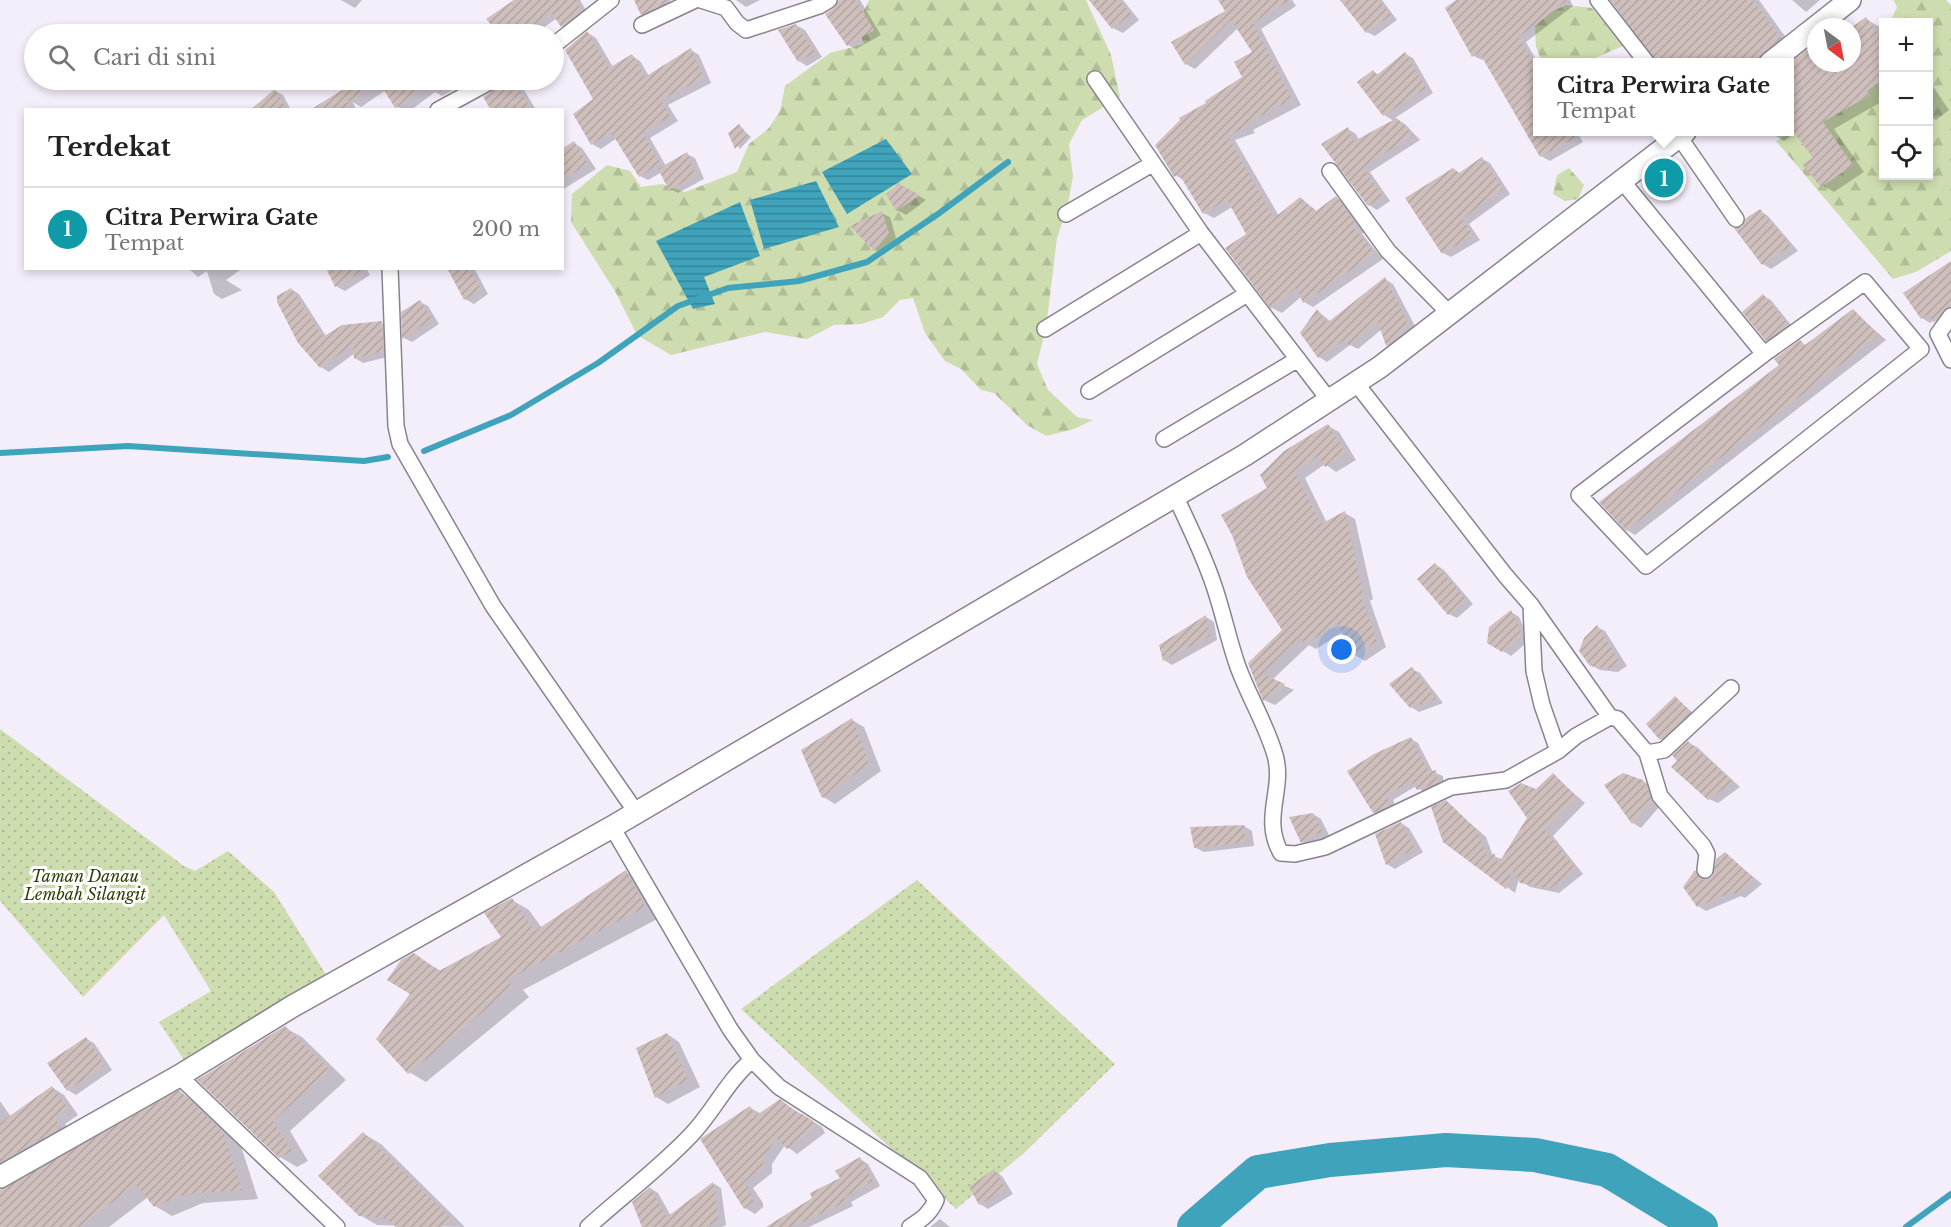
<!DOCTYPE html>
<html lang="id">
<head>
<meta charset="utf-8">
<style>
	body { margin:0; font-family:"Libre Baskerville",serif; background:#f6f6f6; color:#222 }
	.controls { position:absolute; right:18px; top:18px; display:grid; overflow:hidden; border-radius:0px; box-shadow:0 3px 9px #0003 }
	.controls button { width:54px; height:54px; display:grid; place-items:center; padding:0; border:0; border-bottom:2px solid #e0e0e0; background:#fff; color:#222; font:30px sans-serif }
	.compass { position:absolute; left:1807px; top:18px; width:54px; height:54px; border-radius:50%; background:#fff; box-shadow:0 3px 9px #0003; rotate:148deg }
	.you { position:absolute; left:1342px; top:650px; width:21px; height:21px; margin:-15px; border:4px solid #fff; border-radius:50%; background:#1a73e8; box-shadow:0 0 0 9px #1a73e833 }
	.badge { display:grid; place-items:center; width:39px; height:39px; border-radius:50%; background:#ea580c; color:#fff; font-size:20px; font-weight:700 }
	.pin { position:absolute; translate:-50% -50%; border:3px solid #fff; box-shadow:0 2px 6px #0006 }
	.popup { position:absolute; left:1533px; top:58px; width:261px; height:78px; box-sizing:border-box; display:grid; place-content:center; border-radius:0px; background:#fff; filter:drop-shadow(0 2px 4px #0005); font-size:20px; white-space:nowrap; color:#767676 }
	.popup b { font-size:22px; color:#222 }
	.popup::after { content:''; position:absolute; left:50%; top:100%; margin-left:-12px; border:12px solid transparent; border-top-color:#fff }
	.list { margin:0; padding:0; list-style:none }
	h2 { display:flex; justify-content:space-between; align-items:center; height:78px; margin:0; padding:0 24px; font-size:26px }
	h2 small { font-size:20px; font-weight:400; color:#767676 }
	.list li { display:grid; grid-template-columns:39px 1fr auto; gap:18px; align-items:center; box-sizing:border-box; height:84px; padding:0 24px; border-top:2px solid #e0e0e0 }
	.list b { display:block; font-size:22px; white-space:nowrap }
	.list p { margin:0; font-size:20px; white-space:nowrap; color:#767676 }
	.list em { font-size:20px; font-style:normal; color:#767676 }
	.icon { flex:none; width:33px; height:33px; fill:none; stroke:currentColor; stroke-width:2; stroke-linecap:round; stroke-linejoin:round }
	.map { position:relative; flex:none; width:1951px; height:1227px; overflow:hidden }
	.search { position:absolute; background:#fff; box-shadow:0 3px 9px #0003; left:24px; top:24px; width:540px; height:66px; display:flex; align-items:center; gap:15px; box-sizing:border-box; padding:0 21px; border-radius:33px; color:#767676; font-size:22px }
	.panel { position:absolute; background:#fff; box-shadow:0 3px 9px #0003; left:24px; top:108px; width:540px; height:162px; border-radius:0px }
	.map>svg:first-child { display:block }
	.green { fill:url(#green-dots) }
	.forest { fill:url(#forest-firs) }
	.water { fill:url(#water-rules) }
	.shadow { fill:#0003 }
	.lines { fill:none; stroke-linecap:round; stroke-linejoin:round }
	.stream { stroke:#3fa4bb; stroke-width:6 }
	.river { stroke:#3fa4bb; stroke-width:34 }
	.building { fill:url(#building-hatch) }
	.street-casing { stroke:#89838f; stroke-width:18 }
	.secondary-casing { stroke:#89838f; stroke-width:24 }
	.street { stroke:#fff; stroke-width:15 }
	.secondary { stroke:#fff; stroke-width:21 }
	.labels { text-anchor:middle; stroke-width:6; stroke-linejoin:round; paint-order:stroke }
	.park-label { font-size:16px; font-style:italic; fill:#313e07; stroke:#fff }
</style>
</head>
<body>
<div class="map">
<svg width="1951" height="1227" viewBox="0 0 1951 1227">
	<defs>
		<pattern id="green-dots" width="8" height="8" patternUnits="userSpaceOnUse" patternTransform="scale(1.5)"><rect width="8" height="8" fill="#ceddaf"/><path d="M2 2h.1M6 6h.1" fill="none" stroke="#b1bd97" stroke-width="1.8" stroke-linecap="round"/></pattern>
		<pattern id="forest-firs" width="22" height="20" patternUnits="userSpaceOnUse" patternTransform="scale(1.5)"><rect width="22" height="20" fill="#ceddaf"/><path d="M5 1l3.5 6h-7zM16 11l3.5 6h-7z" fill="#b1bd97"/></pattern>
		<pattern id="water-rules" width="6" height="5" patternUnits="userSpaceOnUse" patternTransform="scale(1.5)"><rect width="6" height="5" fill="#3fa4bb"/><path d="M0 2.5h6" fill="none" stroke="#358598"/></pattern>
		<pattern id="building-hatch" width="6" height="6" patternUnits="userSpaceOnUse" patternTransform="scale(1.5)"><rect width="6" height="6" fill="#cfbfbc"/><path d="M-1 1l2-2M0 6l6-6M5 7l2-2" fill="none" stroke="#b2a4a2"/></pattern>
	</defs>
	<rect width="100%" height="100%" fill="#f4edfa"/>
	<path class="green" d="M0,729l184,137 11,5 33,-20 46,41 58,92 -142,85 -31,-47 52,-31 -47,-76 -81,82 -83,-96z
		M917,880l198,184 -92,90 -67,55 -215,-200z"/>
	<path class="forest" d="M869,0h217l25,55 9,42 -38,23 -13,24 4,33 -6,32 -10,29 -11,90 -9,36 11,26 29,27 16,3 -19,9 -28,7 -19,-11 -33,-32 -13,-3 -20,-21 -16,-8 -20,-28 -12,-35 -13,2 -17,17 -22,7 -27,1 -27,14 -42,-7 -94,23 -34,-20 -21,-42 -45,-71 1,-28 35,-29 23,6 11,16 21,-3 23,8 52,-20 12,-28 19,-15 12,-18 5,-25 45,-33 34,-9 -7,-18z
		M1893,0h53l5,5v246l-35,21 -23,7 -117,-138 107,-64 1,99h44v-154h-38l7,-15z
		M1566,5l26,3 31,38 -37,16h-44l-6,-15 -1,-21 16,-14z
		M1569,168l15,17 -6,14 -13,2 -12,-7 4,-19z"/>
	<path class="water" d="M886,139l26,35 -65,40 -25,-42z
		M816,181l23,46 -75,22 -14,-49z
		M740,202l20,54 -56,21 11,27 -22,5 -37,-68z"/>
	<path class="shadow" d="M341,0h21l-7,8z
		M516,0h64l9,16 -19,15 -8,-5 -5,-8 -22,16h-34l-13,-15z
		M636,0h33l4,8 -23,10 -8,-4z
		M736,0h24l-14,7z
		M839,0h21l21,35 -25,14 -8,-4z
		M1091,0h32l16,20 -16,13 -10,-5z
		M1220,0h72l4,6 -35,23 40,76 -48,25 2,3 -20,7 44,76 21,-17 18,13 18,-15 9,6 21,28 -4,3 21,25 -70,48 -9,-5 -2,-6 -20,17 -10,-5 -45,-60 21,-13 -16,-28 -18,11 -10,-5 -19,-32 -10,-6 33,-71 36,-27 10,-24 -16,-25 -43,41 -9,-5 -13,-22 54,-31z
		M1342,0h40l15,20 -22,16 -8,-4z
		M1459,0h111l3,6 -47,36 12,21v69h39l6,10 -33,19 -9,-5 -57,-97 -2,1 -8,-4z
		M1612,0h147l33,46 -20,17h-115z
		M1792,0h28l-14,12z
		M1866,19l12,7 6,7v61l-6,4 3,4 -47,27 30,43 -30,20 -12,-7 -7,-26 -19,-27 -12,9 -14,-9h20v-67l18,-14 8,4v8h36v-34z
		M796,25l9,5 17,27 -15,9 -8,-5z
		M588,33l8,5 17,29 19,-11 8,5 9,15 42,-26 8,5 12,28 -43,22 10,16 -28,17 16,28 21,-12 8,4 9,21 -26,14 -8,-4 -8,-17 -14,8 -8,-4 -23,-38 -16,11 -9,-5 -17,-30 20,-15z
		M1405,54l8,4 20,35 -38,25 10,6 15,16 -50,32 20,29 -13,9 -8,-5 -21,-76 8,5 3,6 35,-19 -10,-6 -11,-44 6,4z
		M1928,79l21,31 -13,10 -8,-5z
		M337,80h117l5,7 -17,9 -7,-4 -24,18 -15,-3 -10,-17 -25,17 -8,-5 3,8h-33l21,-19z
		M511,80l9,3 16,27h-43l-8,-13z
		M275,91l8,4 8,15h-39z
		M739,126l12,11 -11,12 -10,-15z
		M574,143l8,5 14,21 -34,21v-40z
		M1482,159l8,4 20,31 -41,30 11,16 -29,17 -8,-4 10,-84 8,5z
		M899,186l20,10 7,4 -20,15 -9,-5 -9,-15z
		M1760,211l8,5 30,35 -27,18 -8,-5 -20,-36z
		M881,213l9,4 6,21 -13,16 -8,-4z
		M1951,263v54l-8,9 -9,-6 -4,3 -8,-5z
		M188,268h55l-17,12 16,10 -20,9 -8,-5 -7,-23 -9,6z
		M328,268h38l4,7 -25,16 -9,-5z
		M449,268h25l14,26 -14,10 -9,-5z
		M1385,279l8,5 24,46 -22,20 -8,-5 -5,-16 -24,20 -8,-4 -23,17 -8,-5 -1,-46 13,11z
		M291,289l8,5 27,42 56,-13 8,4 1,29 -28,7 -8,-5v-5l-26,19 -8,-5z
		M1763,296l8,4 24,30 -20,14 -8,-4z
		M420,302l8,4 11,18 -27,18 -8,-4 -1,-25z
		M1853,311l33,29 -251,195 -8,-5 173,-188 7,4z
		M1328,426l11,6 17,28 -20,12 -11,-8 -20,14 22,45 18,-10 10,6 18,80 -3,2 16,46 -21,14 -10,-6 -12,-23 -27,17 -7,-4 -37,35 22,10 -19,15 -11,-5 -15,-35 35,-35 -15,-142z
		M1436,565l8,5 29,34 -16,14 -8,-4z
		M1511,612l8,5 11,23 -19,16 -23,-14z
		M1206,617l8,5 3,18 -45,25 -8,-5z
		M1597,627l8,4 22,35 -9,6 -18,-2 -9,-5z
		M1412,669l8,4 23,30 -24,9 -8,-5z
		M1675,698l23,19 -29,27 -8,-5 -12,-14z
		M852,720l12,7 17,44 -46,33 -12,-7z
		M1411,739l7,4 15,29 10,4 1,11 -19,6 -9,-7 -23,14 4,9 -16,8 -7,-5z
		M1688,743l9,4 43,40 -22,16 -9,-4 -30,-38z
		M1553,775l32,28 -32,33 30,38 -24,19 -29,-6 -11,-8 -4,14 -71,-52 2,-39 40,35 7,19 9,3 27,-41 8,-27z
		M1643,781l8,5 8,21 -18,21 -8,-5z
		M1313,814l8,5 8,16 -19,11 -8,-4z
		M1401,823l8,5 14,24 -28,17 -8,-5z
		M1244,826l8,5 2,15 -50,6 -8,-4z
		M1725,854l37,30 -17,14 -4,-2 -35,15 -8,-5 -2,-34 10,8 8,-3z
		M626,872l17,10 18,35 -138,73 6,7 -103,85 -17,-10 5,-117 27,16 62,-33 9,-38 17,10 13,18z
		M285,1028l17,9 44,43 -56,51 18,30 -11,6 -17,-10 -80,-77z
		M667,1034l12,8 21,45 -32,17 -12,-7z
		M86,1039l8,4 18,27 -36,25 -8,-5z
		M53,1088l11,7 14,20 -13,9 7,10 -62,35 -10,-6v-62l11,16z
		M179,1092l17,10 44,41 18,56 -55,4 -31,13 -17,-10 -7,-9 -39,30h-109v-37z
		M780,1101l42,26 3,6 -28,21 -12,-9 -13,19v9l-19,15 10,15v4l-8,7 -10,-6 -43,-68 48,-32 10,5z
		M364,1134l17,10 84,83 -88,-2 -17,-10z
		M860,1159l8,5 12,22 -29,16 2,4 -44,21h-40l73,-48z
		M994,1171l8,5 11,18 -25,15 -8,-5 -9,-16z
		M713,1183l8,5 5,37 -4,2h-79l7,-39 8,5 13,23z
		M940,1219l10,8h-20z"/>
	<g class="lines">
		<path class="stream" d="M424,451l87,-36 87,-52 80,-57 50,-18 71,-7 68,-19 71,-48 70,-52
			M0,453l128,-7 236,15 24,-4
			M1906,1227l45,-33"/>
		<path class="river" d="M1194,1227l64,-55 72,-12 116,-10 89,5 72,15 94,57"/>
	</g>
	<path class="building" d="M514,0h63l5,11 -21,16 -10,-15 -30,22h-22l-13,-15z
		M634,0h38l-31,15z
		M839,0h17l18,30 -27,16 -22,-32 9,-6z
		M1089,0h30l12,14 -19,15z
		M1218,0h71l-36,23 39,76 -47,25 1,4 -19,7 47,83 26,-21 16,14 20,-15 21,29 -3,3 21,25 -72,50 -7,-15 -25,21 -46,-61 21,-14 -19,-34 -24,14 -24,-40 -5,3 -19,-32 25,-25 -1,-2 27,-15 -1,-2 37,-24 -8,-15 18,-10 -21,-32 -46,45 -14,-23 54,-31z
		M1340,0h39l12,15 -25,18z
		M1456,0h111l-48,37 19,34v61h48l-46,25 -61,-105 -7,5 -27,-49z
		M1610,0h143l28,38 -19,15 -4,10h-101z
		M1866,17l18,25v37l-17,12 3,4 -47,27 30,43 -32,22 -19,-23 11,-6 -23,-31v-35l8,-5 -8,-9v-15l18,-14 8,9v5h36v-36z
		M796,24l19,28 -17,10 -20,-32z
		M587,31l22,37 23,-14 13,23 46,-29 13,30 -43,22 9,16 -27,17 17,30 -21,14 -28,-45 -20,13 -18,-31 20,-15 -28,-49z
		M1405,52l21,36 -43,28 -26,-34 16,-12 4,5z
		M335,80h100l-40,28 -16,-26 -30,20z
		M508,80h5l19,30h-41l-8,-13z
		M275,89l12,21h-37z
		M342,90l9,20h-41z
		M1397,118l16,17 -50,32 20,29 -15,10 -47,-62 27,-17 6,14z
		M739,124l9,11 -13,14 -7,-16z
		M574,141l14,23 -26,16v-31z
		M687,152l9,23 -27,15 -11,-21z
		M1482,157l21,32 -41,30 11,16 -31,19 -37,-56 48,-30 6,5z
		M899,184l21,11 -24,16 -10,-17z
		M1760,209l31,37 -29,19 -28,-37 8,-1 4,-9z
		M882,211l7,22 -15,18 -24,-25z
		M1951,261v45l-7,4 -10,13 -6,-9 -7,5 -18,-26z
		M326,268h41l-32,19z
		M447,268h22l12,21 -17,11z
		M1385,277l24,48 -6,8 -17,13 -8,-24 -29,24 -5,-6 -26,18 -18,-25 17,-24 10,14z
		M291,288l32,49 19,-12 40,-4 1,30 -29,8 -1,-14 -33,23 -22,-25 -21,-41v-6z
		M1763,294l25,31 -22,16 -24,-29z
		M420,300l12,19 -30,20 -1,-27z
		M1853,309l26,26 -253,196 -27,-29 180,-137 -5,-6 26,-19 5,5z
		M1328,424l18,30 -21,13 -7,-11 -23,16 26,52 24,-13 18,82 -3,2 17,46 -23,15 -17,-32 -32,20 -4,-7 -39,37 23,10 -22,17 -15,-38 34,-33 -35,-53 -15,-42 -11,-20 46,-27 -7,-13 24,-24z
		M1435,563l31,36 -18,16 -31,-36z
		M1511,610l11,25 -20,17 -15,-9 2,-16z
		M1206,615l4,21 -47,25 -4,-16z
		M1597,625l22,36 -10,8 -19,-3 -11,-15 5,-13z
		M1412,667l24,32 -26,9 -21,-24z
		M1675,696l16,16 -31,28 -14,-16z
		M852,718l17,46 -47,34 -21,-48z
		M1411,737l18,35 7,-2 1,13 -20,7 -6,-9 -25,15 5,9 -18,8 -26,-42 27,-17z
		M1688,741l45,41 -25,18 -37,-33 6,-6 -5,-6z
		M1553,773l24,24 -32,33 31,38 -26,21 -30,-6 -8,-14 -6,20 -63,-47 -12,-35 15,-7 31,30 11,29 6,-6 4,11 29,-46 -19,-27 13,-8 15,6z
		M1623,773l20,7 9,21 -20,23 -28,-39z
		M1313,813l9,18 -21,12 -12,-26z
		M1401,822l14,26 -29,17 -11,-31z
		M1244,825l2,17 -52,6 -4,-21z
		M1725,852l30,27 -19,16 -4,-3 -35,15 -14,-20 12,-17 8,10 9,-4 4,-17z
		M626,870l19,37 -138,73 6,7 -105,87 -32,-35 34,-45 -23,-14 14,-20 13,-7 25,18 62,-34 -17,-24 28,-15 23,33z
		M285,1026l45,44 -57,51 19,30 -13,7 -82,-78z
		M667,1033l21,47 -33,18 -19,-50z
		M86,1037l19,28 -38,26 -20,-28z
		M52,1086l16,22 -13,10 6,10 -61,34v-39z
		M179,1090l44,42 19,58 -57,4 -31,13 -18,-23 -56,43h-80v-37z
		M780,1099l20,16 2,-1 10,6 4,7 -29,22 -11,-11 -13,20v10l-19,14 9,14v5l-9,8 -44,-70 50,-33 6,10z
		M363,1132l89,87 -10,8h-46l-10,-9 -27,-2 -41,-40z
		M860,1157l13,24 -29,16 2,5 -54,25h-26l46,-29 -2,-5 30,-15 -5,-7z
		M994,1169l12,20 -27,16 -10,-18z
		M713,1182l5,38 -11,7h-65l-10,-25 18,-15 17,30z"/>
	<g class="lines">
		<defs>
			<path id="street" d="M701,0l25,8 11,15 9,7 73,-24 10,-6
				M1598,0l49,63
				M642,25l53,-25
				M554,45l57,-45
				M1095,79l106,154 128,167
				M438,110l55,-30
				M1680,138l56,81
				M1330,171l58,80 63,64
				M1623,182l141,172
				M1066,214l86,-50
				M390,268l6,158 4,18 93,162 143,206
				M1865,282l56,67 -275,217 -67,-71 185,-141z
				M1951,316l-13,18 13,26
				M1045,329l156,-96
				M1356,383l149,192 26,30 3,66 8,34 16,46
				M1089,391l158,-97
				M1164,439l134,-80
				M1175,495c13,29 28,58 38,88 10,28 15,56 25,84 11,30 28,57 37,88 10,34 -14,63 6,98l14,1 30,-7 126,-60 55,-7 52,-29 18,-15 34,-19 8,2 29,34 13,43 43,50 4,8 -2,16
				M1531,605l79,112
				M1647,753l17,-3 67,-62
				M612,827l118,202 22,31 27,27 141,91 16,22c-6,14 -14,19 -26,27
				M179,1076l158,151
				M588,1227c34,-31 72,-59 103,-92 23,-24 36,-54 61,-75"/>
			<path id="secondary" d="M1770,63l80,-63
				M0,1177l179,-101 114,-70 319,-179 633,-372 135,-88 305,-235"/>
		</defs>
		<use href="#street" class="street-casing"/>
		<use href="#secondary" class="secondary-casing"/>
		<use href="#street" class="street"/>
		<use href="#secondary" class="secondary"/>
	</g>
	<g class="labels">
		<g class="park-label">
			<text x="85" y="882">Taman Danau<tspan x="85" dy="18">Lembah Silangit</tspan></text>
		</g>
	</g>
</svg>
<div class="controls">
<button>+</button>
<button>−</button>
<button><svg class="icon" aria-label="locate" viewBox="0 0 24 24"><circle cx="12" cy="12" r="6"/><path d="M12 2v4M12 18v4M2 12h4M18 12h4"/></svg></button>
</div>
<svg class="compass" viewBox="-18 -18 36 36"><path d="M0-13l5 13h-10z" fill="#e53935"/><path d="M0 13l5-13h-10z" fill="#767676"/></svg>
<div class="you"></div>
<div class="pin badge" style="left:1664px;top:178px;background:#0f9aa8">1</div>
<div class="popup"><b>Citra Perwira Gate</b>Tempat</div>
<div class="search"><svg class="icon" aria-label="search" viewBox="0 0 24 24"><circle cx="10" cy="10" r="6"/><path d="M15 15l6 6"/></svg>Cari di sini</div>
<section class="panel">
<h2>Terdekat<small></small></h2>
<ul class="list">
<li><span class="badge" style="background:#0f9aa8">1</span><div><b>Citra Perwira Gate</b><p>Tempat</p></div><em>200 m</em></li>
</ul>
</section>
</div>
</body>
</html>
